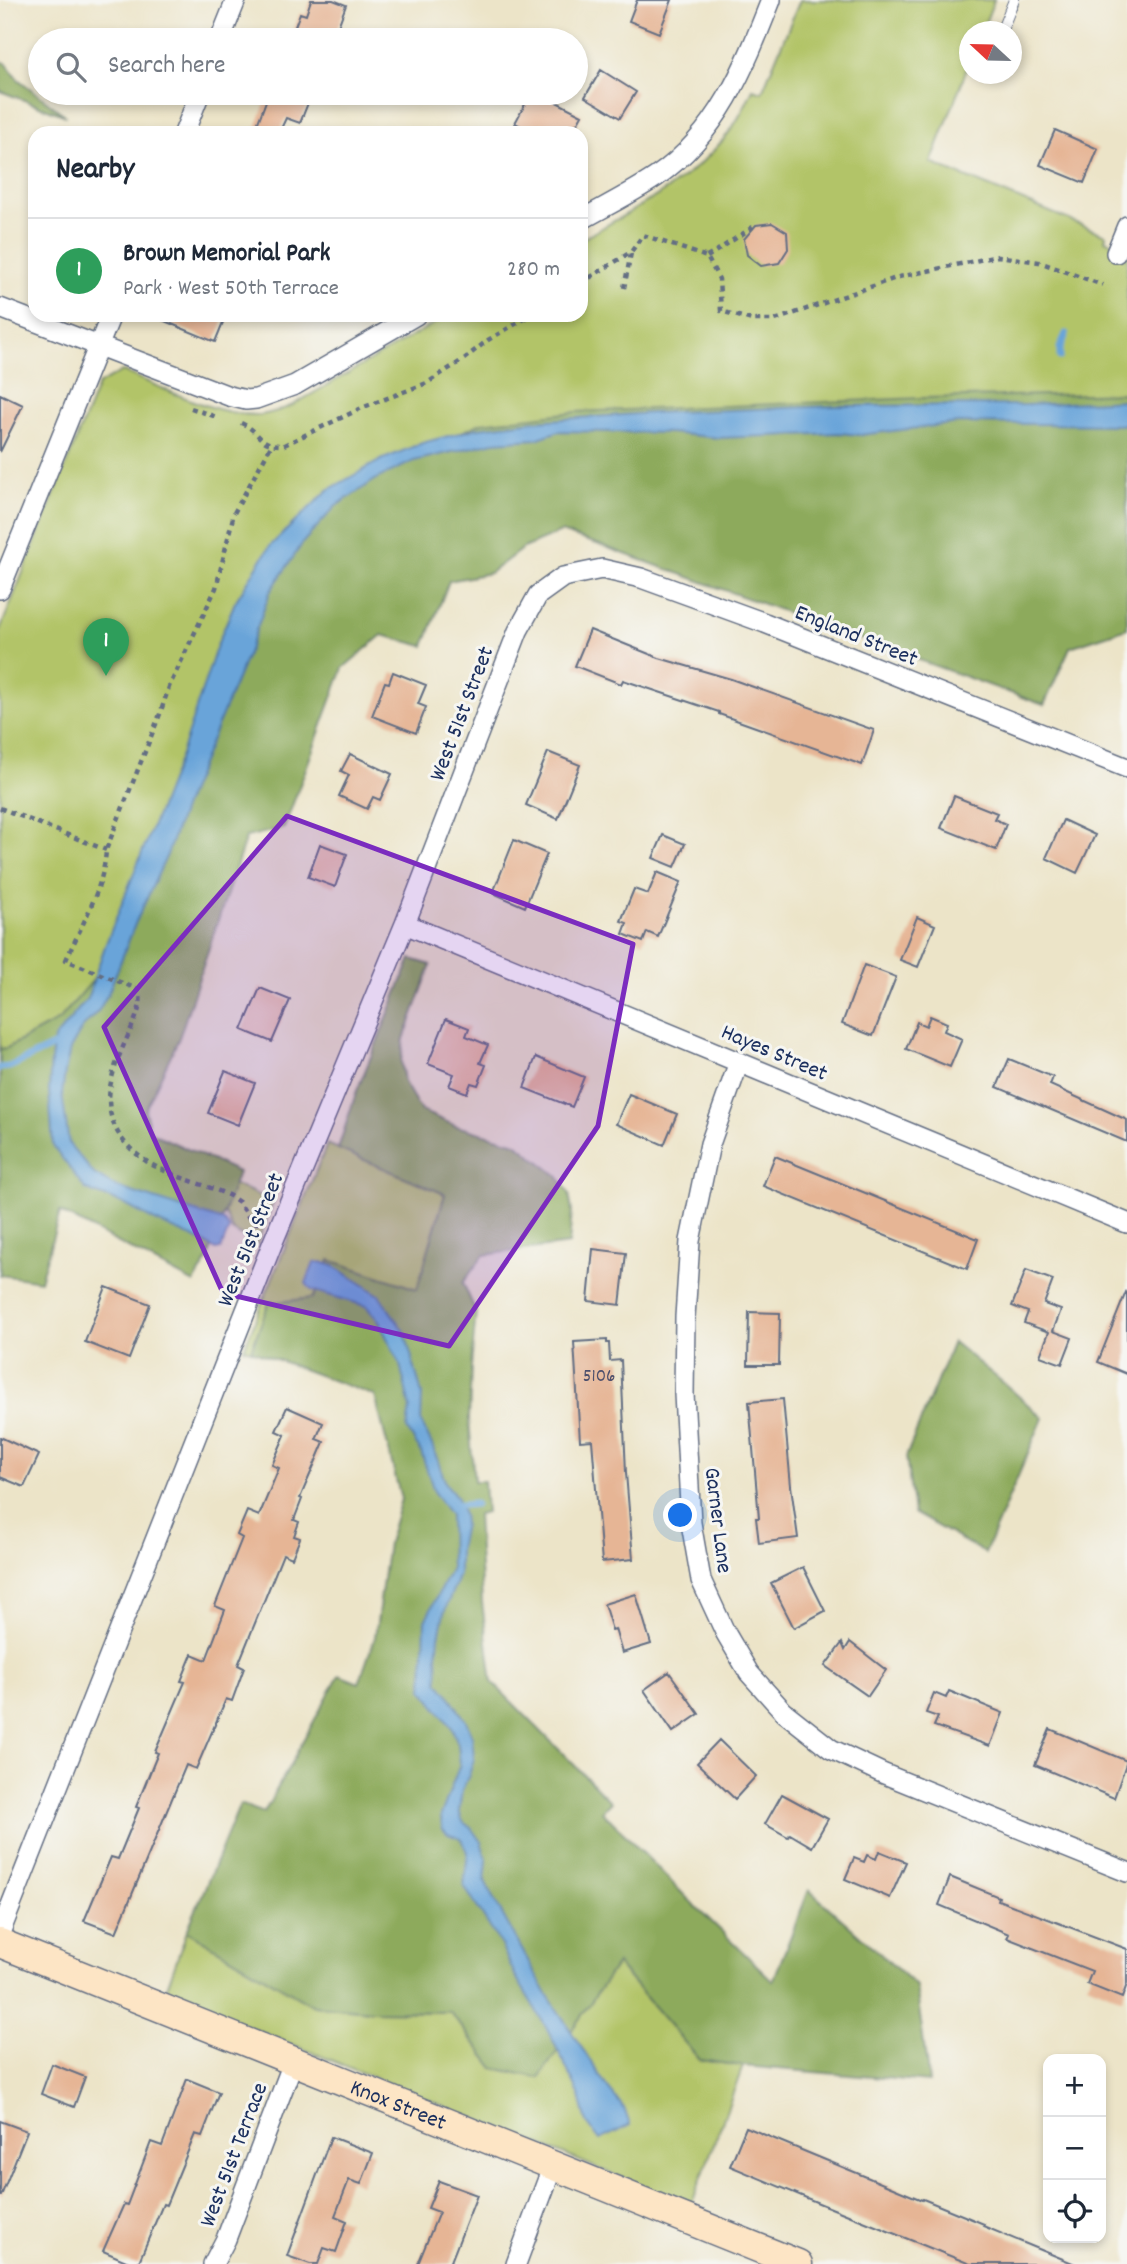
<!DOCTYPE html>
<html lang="en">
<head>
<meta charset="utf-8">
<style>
	body { margin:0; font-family:Dekko,sans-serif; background:#f6f6f7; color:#1f2937 }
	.controls { position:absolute; right:21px; bottom:21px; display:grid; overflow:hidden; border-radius:14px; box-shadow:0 4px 10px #0003 }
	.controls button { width:63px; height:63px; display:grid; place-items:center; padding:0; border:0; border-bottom:2px solid #e0e1e3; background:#fff; color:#1f2937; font:35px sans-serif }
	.compass { position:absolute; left:959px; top:21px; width:63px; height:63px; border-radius:50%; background:#fff; box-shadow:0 4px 10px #0003; rotate:292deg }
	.you { position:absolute; left:681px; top:1516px; width:24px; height:24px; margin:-18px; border:5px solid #fff; border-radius:50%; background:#1a73e8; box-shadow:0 0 0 10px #1a73e833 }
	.badge { display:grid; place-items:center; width:46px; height:46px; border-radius:50%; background:#0f766e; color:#fff; font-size:23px; font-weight:700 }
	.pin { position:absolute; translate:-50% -58px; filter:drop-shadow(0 2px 4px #0008) }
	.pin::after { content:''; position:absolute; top:37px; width:24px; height:21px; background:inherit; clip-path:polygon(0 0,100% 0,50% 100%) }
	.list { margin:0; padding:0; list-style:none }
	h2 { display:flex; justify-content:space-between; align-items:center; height:91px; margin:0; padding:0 28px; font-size:30px }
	h2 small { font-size:23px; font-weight:400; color:#747a83 }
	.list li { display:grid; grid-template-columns:46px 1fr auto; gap:21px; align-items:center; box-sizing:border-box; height:105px; padding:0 28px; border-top:2px solid #e0e1e3 }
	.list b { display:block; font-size:26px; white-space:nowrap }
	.list p { margin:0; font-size:23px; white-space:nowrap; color:#747a83 }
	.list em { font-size:23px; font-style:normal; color:#747a83 }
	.icon { flex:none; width:38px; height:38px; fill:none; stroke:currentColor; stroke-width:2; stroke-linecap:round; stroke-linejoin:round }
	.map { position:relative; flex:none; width:1127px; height:2264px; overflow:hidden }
	.search { position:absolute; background:#fff; box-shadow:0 4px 10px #0003; left:28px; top:28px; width:560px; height:77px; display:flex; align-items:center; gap:18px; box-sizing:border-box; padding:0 24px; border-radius:38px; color:#747a83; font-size:26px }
	.panel { position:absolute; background:#fff; box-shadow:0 4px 10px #0003; left:28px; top:126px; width:560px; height:196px; border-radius:21px }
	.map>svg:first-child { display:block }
	.green { fill:#b2c468; stroke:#667a63; stroke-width:2 }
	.forest { fill:#8daa5c; stroke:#546c5d; stroke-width:2 }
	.water { fill:#69a4d9; stroke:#426a9c; stroke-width:2 }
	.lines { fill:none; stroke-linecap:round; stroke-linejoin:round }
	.stream { stroke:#69a4d9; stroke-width:7 }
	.building { fill:#e6b595 }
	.lane-casing { stroke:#646e83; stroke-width:12 }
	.street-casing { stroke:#646e83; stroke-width:22 }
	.secondary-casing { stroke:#646e83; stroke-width:31 }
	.path { stroke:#646e83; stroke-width:4.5; stroke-dasharray:5 5; stroke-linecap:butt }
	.lane { stroke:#fff; stroke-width:10 }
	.street { stroke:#fff; stroke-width:19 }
	.secondary { stroke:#fde5c5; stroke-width:28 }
	.marked { fill:#7b2cbf; fill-opacity:0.2; stroke:#7b2cbf; stroke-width:5; stroke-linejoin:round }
	.labels { text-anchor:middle; stroke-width:6; stroke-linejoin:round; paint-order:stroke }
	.number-label { font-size:19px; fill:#4e506c }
	.street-label { font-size:23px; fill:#1b2f5e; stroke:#f6f6f2 }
</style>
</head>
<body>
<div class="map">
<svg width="1127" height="2264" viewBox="0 0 1127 2264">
	<rect width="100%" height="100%" fill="#f6f6f2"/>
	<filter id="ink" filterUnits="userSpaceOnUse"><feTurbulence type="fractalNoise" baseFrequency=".0143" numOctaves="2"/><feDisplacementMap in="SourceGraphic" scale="14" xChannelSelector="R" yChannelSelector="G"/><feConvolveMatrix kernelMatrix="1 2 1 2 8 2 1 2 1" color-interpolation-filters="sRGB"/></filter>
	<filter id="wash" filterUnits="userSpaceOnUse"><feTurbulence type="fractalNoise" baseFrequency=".00686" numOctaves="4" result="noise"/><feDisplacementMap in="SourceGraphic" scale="28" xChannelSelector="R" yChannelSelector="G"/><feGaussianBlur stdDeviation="1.57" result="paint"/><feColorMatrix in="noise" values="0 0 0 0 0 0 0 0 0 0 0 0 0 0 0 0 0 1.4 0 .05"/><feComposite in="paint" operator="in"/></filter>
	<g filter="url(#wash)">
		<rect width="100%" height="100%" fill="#ece4c8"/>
		<path class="green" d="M800,0h194l-12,31 -12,1 -1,31 -38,100 175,72 -1,5 22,9v379l-57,19 -26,58 -444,-160 37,-94 -152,-28 -164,74 -84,111 -59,160 -77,195 56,25 -37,85v41l35,40 97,38 21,11 -16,42 -25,-15 -7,-16 -17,-15 -64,-27 -42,-34 -6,-59 35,-85 -36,-15 -36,41 -52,28 -7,1v-419l98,-245 24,-14c39,16 96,46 138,44 11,-1 21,-5 31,-9l158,-91h132v-75c49,-29 105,-55 142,-100 13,-15 22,-34 30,-51l9,3z
			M327,1144l118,50 -28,96 -148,13 -18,47 -7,-2z
			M187,1931l127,75 58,5 78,1 44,56 123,-104 83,96 43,6 -52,140 -526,-213z"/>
		<path class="forest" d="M0,61l6,2 12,16 48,37 -66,-25z
			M1127,393v235l-57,19 -26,58 -444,-160 -39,-13 -38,16 -33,25 -41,8 -25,65 -42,-11 -39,33 -59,160 -38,9 -67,201 -34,72 5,22 88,40 -31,89 -13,22 -134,-71 -20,69 -40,-6v-226l7,-1 52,-28 36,-42 83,-210 57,-158 86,-113 160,-74 94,-11 348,-14z
			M411,959l20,6 -27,74 -3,22 3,21 17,29 35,15 60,17 42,33 11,17 3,18 -3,33 -85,11 -21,28 13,29 -5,55 -2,52 5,62h10l2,32 -9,2 5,87 10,80 119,120 -9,9 84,86 87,84 36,-91 107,96 13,96 -186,-16 -43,-6 -83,-96 -78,114 -45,-10 -44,-56 -78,-1 -58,-5 -127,-75 53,-127 24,9 75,-138 20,8 16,-46 13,-94 13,-44 -26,-103 -124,-46 18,-47 44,-5 17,-38 87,29 28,-95 -107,-45 18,-56z
			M953,1342l53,43 37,33 -58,135 -71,-40 -8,-56z"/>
		<path class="water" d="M1127,400v24l-8,1 -160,-2 -99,12 -21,-2 -120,5 -49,-5 -111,-2 -23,8 -42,3 -80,19 -36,17 -42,28 -32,35 -34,51 -22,61 -63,150 -18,52 -31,67 -28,72 -9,16 -17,18 -12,21 -5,23 -3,22 7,50 25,30 22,13 108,34 5,8 -8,20 -5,1 -15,-9 -46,-20 -33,-18 -36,-13 -33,-44 -4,-55 2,-31 3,-21 33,-40 18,-53 76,-192 36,-109 18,-43 35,-56 58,-56 53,-30 41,-17 56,-15 57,-7 116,-8 185,-7 191,-1z
			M321,1262l13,4 45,29 26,38 17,61 -1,28 11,23 14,39 10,12 7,19 1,9 -5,25v25l-15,39 -5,24 -2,19 1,25 12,16 16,24 6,16 2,22 -5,16 -7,15 -3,21 4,11 8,6 10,14 6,18 -2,21 6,13 54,97 62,96 17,21 6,17 -30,15 -13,-17 -7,-27 -31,-64 -34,-57 -14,-30 -37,-59 4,-34 -7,-13 -13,-5 -6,-6 -1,-13 19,-51 -2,-20 -6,-16 -29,-38 2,-69 26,-53 -1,-53 -15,-21 -14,-42 -14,-23 3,-21 -10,-44 -22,-44 -12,-14 -55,-16 -5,-7 8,-20z"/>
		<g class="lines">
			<path class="stream" d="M1060,357v-9l6,-14
				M0,1068l9,-1 51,-24
				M452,1506l23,-2"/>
		</g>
		<g id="blocks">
			<path class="building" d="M311,0h22l13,5 -13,35h-43l10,-27 6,2z
				M637,0h35l-13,33 -30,-12z
				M601,70l35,22 -16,26 -35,-21z
				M269,93h43l-12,30 -14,-5 -7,15h-25z
				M531,93h8l43,22 -10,18h-38l-19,-10z
				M1055,130l43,19 -14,34 -44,-18z
				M772,223l15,9 1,17 -9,14 -18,3 -14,-11 -3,-16 12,-14z
				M150,315h76l-11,27z
				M0,394l23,11 -23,47z
				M590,630l69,28 72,21 143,51 -12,35 -143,-51v-2l-96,-32 -2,4 -46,-18z
				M393,672l33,13 -8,19 8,3 -10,26 -44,-17 13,-34 4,1z
				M548,752l32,13 -22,54 -32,-14z
				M350,754l42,20 -12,26 -7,-3 -6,12 -28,-13 10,-21 -8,-4z
				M954,796l43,17 -3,6 12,5 -10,26 -55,-22z
				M1063,820l32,15 -18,38 -31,-15z
				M663,835l22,9 -10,23 -22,-9z
				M514,840l33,14 -22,53 -32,-14z
				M320,844l27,10 -12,33 -27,-10z
				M657,872l24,10 -23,55 -11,-5 -4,10 -20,-8 4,-11 -6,-2 13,-32 14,5z
				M917,917l18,8 -17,42 -18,-7z
				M864,965l32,12 -23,59 -31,-12z
				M260,988l30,12 -18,42 -30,-12z
				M930,1016l17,7 -3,8 18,8 -12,28 -44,-18 11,-27 9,4z
				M446,1019l23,9 -3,8 22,9 -8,18 6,2 -8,20 -7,-2 -4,10 -18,-7 5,-12 -26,-10z
				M536,1057l48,20 -12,30 -48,-19z
				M1009,1059l44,18 -3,8 77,35v22l-130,-55z
				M225,1071l30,12 -17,42 -30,-12z
				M629,1094l48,20 -13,31 -48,-21z
				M775,1156l203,83 -11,30 -204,-83z
				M593,1249l33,4 -6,52 -32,-4z
				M1026,1270l27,10 -9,24 17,6 -8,21 19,7 -10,26 -22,-8 9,-24 -25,-9 4,-11 -16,-6z
				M106,1287l44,17 -21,55 -44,-17z
				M1126,1292l1,1v81l-29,-12z
				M749,1312l31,1 -1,52h-31z
				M607,1340v3h2l1,18 11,-1 5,113 7,86 -31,3 -10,-122 -12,1 -6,-99z
				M783,1399l8,87 7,52 -39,5 -3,-25h3l-10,-116z
				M287,1407l36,16 -7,16 8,3 -24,56 2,1 -8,21 5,2 -5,14 6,2 -8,20 -9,-4 -45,111 6,3 -12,33 -6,-2 -30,70 -10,-4 -70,168 -32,-12 27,-64 7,2 21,-51 -3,-1 22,-54 -3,-1 30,-70 -4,-1 11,-27 14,6 19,-50 -10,-4 27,-68 -5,-3 10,-24 12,5 20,-48 -7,-3 13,-30 -9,-4z
				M0,1437l39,18 -15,32 -24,-10z
				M803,1567l22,44 -31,17 -23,-45z
				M636,1594l15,50 -29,9 -7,-24 -3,1 -8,-26z
				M850,1642l36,28 -18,26 -43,-30 17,-23 3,7z
				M669,1672l30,42 -26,18 -29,-42z
				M949,1691l54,22 -13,33 -56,-20 4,-9 -12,-4 8,-20 12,5z
				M1050,1729l77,32 -13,37 -79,-33z
				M719,1740l37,36 -21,23 -38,-36z
				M782,1794l46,25 -16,28 -22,-13 -2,3 -23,-13z
				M879,1851l27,11 -16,36 -45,-19 9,-21 10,4 3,-7 9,4z
				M950,1877l49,20 -1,3 129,49v35l-5,14 -35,-14 5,-13 -85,-33 2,-4 -70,-29z
				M52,2064l33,13 -11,30 -33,-13z
				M187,2079l32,13 -17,44 -7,-2 -29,71 -3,-1 -25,60h-5l-30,-13 21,-47 3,1 24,-63 11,4z
				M0,2121l27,10 -26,65h-1z
				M746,2127l176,73 1,-1 61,25 -1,2 92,38h-105l-149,-60 -91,-38z
				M331,2137l42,16 -12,31 -12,-4 -14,36 12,5 -11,31 -12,-4 -6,16h-8l-23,-8z
				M439,2181l38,14 -27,69h-32l21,-52 -11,-4z"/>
		</g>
	</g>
	<g filter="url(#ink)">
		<use href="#blocks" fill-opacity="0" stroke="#646e83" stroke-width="2"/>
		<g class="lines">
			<defs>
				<path id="lane" d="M1001,32l13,-32"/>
				<path id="street" d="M220,40l16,-40
					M184,133l16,-40
					M581,220c25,-14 51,-27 75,-43 63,-44 88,-108 115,-177
					M1116,253l11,-27
					M0,308l229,88 17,4 10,-1 39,-14 121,-70
					M0,589l111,-274
					M405,924l722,299
					M739,1062l-29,82 -20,97 -5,76 -1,77 7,129 10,57 24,52 24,41 35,39 47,37 51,24 245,99
					M0,1933l273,-691 132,-318 113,-293 20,-36 25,-18 39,-8 39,9 124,45 362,145
					M213,2264l13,-25 68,-179
					M516,2264l37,-99"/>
				<g id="secondary">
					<path id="s1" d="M0,1943l798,321"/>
				</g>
			</defs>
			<use href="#lane" class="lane-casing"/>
			<use href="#street" class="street-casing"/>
			<use href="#secondary" class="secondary-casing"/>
			<path class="path" d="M707,257l49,-32
				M581,283l50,-31 12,-17 64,22 12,22 2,32 31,9h23l124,-43 99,-21 41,6 64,23
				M624,288l7,-35
				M191,408l28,10
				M241,423c22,10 16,23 43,22l80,-38 63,-24 37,-24 24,-19 43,-25
				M0,808l106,42
				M256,1224l1,-1 -6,-2 -12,-19 -9,-6c-27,-13 -59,-19 -84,-35 -89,-60 14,-146 -9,-172l-71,-29c15,-34 38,-72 40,-110l54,-136 9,-27 47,-99 18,-75 37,-67"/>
			<use href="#lane" class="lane"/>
			<use href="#street" class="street"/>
			<use href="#secondary" class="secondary"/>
		</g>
	</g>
	<path class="marked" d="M287,816l346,128 -35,182 -149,220 -226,-53 -119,-266z"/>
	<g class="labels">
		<g class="number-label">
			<text x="599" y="1381">5106</text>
		</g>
		<g class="street-label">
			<text transform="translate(857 634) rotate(22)" y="8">England Street</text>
			<text transform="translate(460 713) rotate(-69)" y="8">West 51st Street</text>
			<text transform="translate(775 1051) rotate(23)" y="8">Hayes Street</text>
			<text transform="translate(249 1239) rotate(-68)" y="8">West 51st Street</text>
			<text transform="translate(720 1520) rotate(83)" y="8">Garner Lane</text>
			<text dy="8" stroke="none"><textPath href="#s1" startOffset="430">Knox Street</textPath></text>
			<text transform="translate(232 2154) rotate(-69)" y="8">West 51st Terrace</text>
		</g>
	</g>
</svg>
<div class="controls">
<button>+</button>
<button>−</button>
<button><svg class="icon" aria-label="locate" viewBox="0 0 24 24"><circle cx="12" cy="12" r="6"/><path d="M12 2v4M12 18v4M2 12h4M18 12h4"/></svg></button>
</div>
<svg class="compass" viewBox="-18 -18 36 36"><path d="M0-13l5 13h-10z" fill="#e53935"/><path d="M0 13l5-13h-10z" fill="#747a83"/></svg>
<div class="you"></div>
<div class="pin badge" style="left:106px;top:676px;background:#2e9e5b">1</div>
<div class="search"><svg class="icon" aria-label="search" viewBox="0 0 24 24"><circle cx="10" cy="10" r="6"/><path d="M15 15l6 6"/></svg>Search here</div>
<section class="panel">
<h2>Nearby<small></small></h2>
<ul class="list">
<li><span class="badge" style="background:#2e9e5b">1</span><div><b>Brown Memorial Park</b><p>Park · West 50th Terrace</p></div><em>280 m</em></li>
</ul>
</section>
</div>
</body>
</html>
